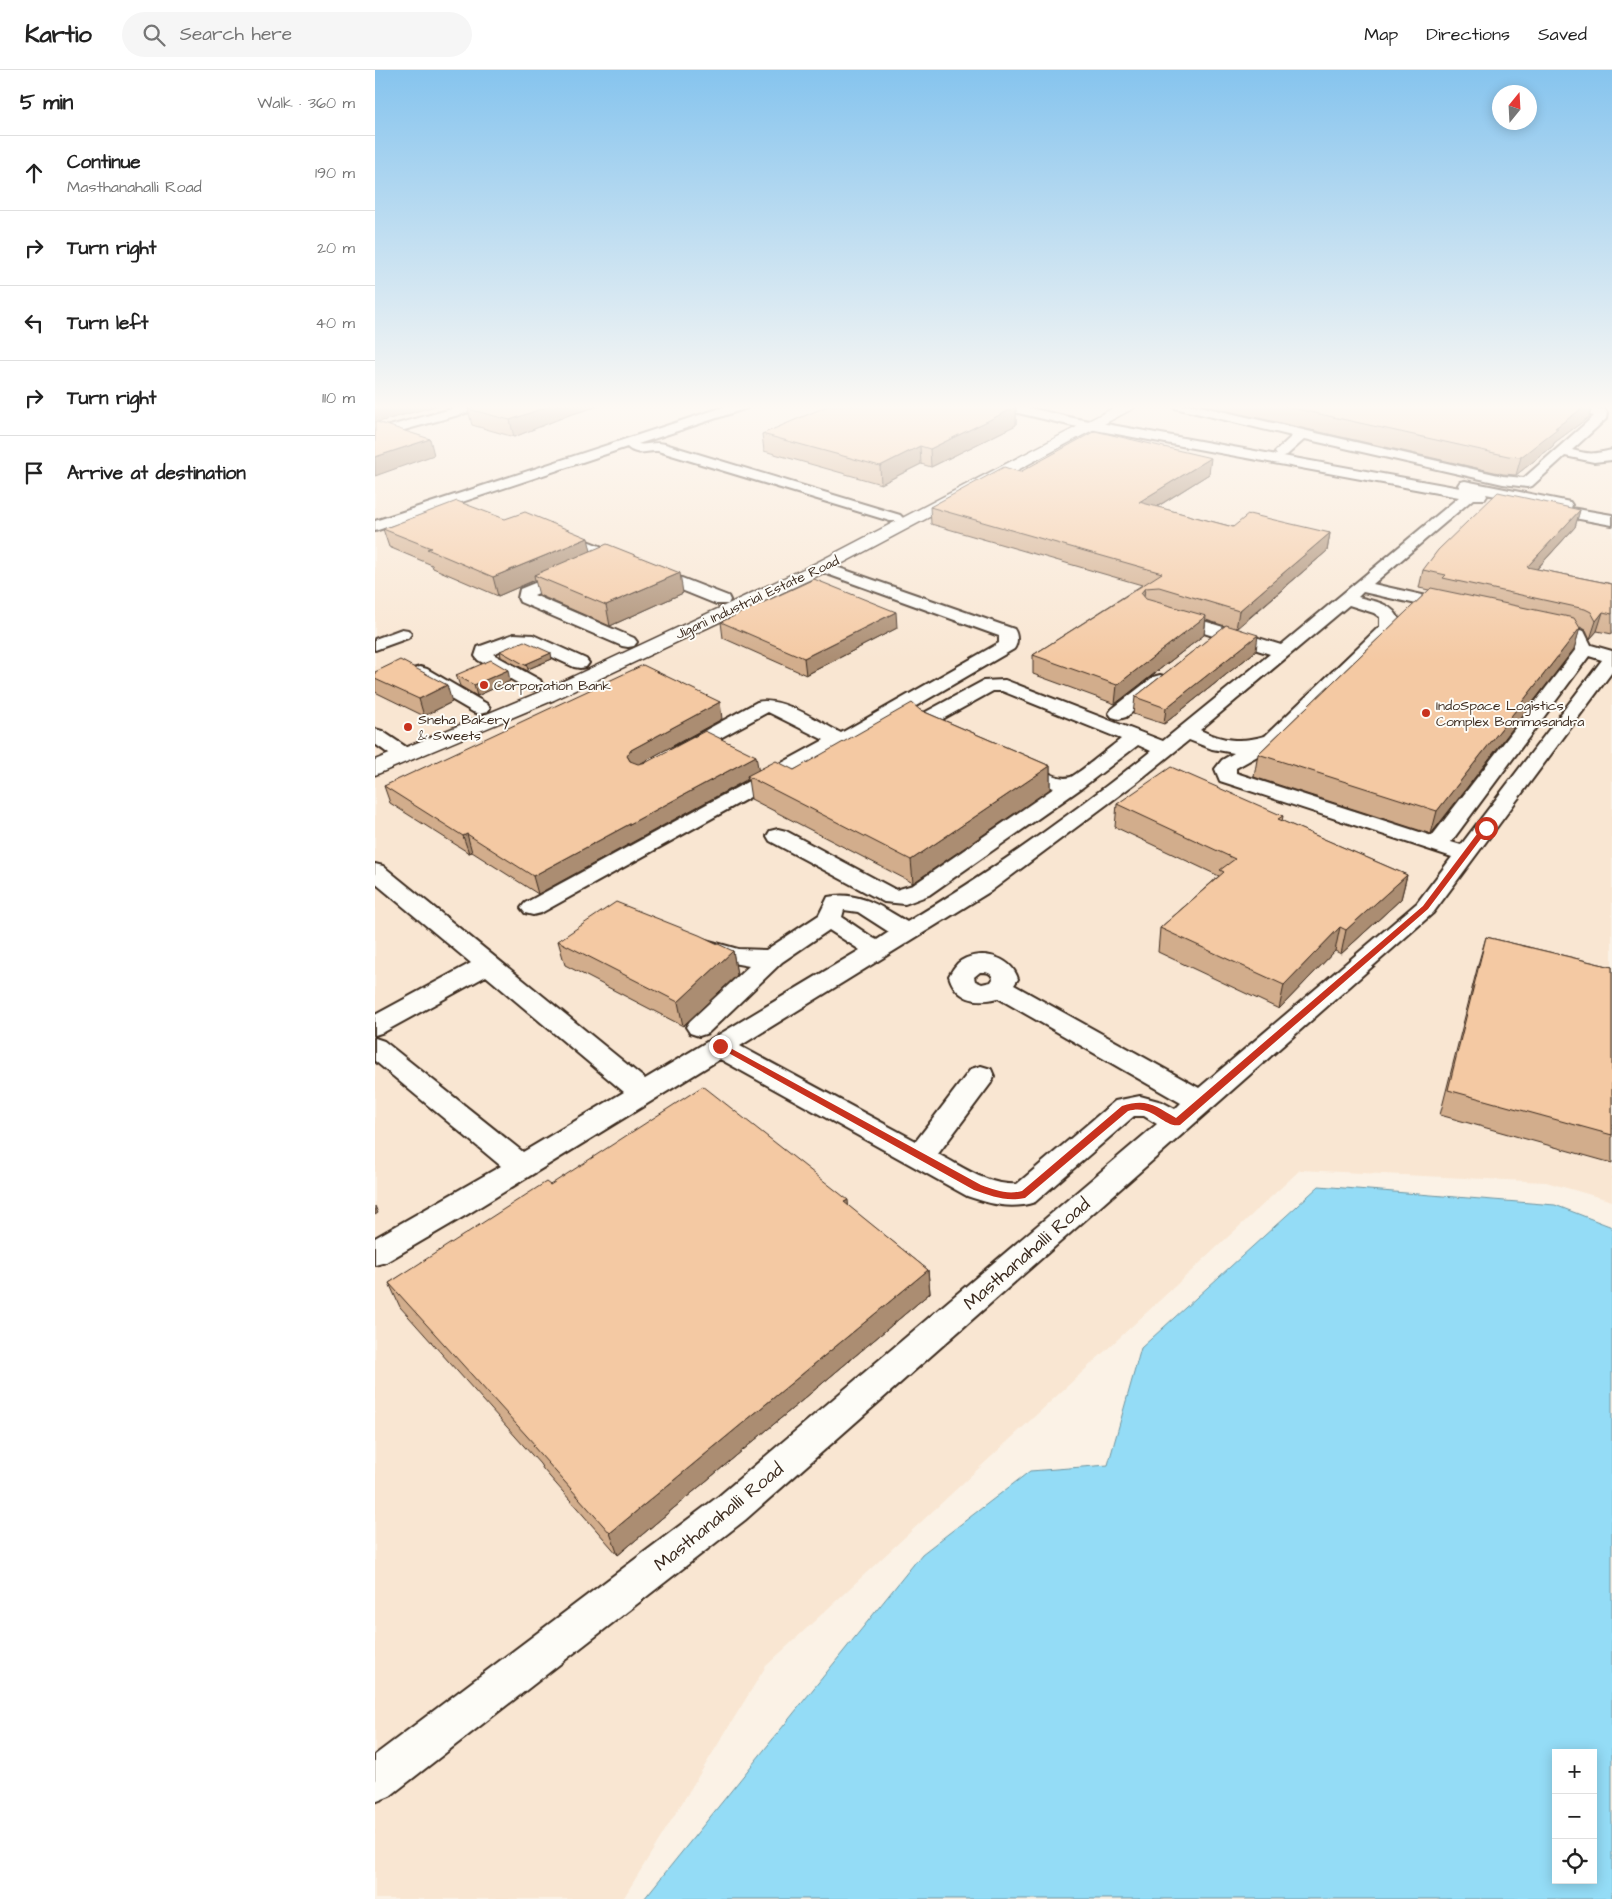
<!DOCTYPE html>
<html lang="en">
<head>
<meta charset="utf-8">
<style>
	body { margin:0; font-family:"Architects Daughter",sans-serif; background:#f6f6f6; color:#222 }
	.controls { position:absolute; right:15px; bottom:15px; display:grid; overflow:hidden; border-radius:0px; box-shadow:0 2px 12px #0003 }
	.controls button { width:45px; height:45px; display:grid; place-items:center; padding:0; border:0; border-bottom:1px solid #e0e0e0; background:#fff; color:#222; font:25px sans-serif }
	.compass { position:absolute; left:1117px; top:15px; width:45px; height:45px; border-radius:50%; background:#fff; box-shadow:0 2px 12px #0003; rotate:18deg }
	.stop { position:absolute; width:15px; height:15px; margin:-11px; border:4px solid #c8321e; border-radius:50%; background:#fff }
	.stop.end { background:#c8321e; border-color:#fff; box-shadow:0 1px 5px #0008 }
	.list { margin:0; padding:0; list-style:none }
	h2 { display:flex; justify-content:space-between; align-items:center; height:65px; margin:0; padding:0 20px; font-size:21px }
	h2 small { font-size:16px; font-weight:400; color:#767676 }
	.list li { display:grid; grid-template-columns:32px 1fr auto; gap:15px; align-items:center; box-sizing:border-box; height:75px; padding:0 20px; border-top:1px solid #e0e0e0 }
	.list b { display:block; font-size:19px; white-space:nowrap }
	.list p { margin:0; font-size:16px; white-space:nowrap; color:#767676 }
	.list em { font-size:16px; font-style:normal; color:#767676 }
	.icon { flex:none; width:28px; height:28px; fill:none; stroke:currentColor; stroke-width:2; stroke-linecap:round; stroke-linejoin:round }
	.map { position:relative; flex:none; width:1237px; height:1829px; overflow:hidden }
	header { display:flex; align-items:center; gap:30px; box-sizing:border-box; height:70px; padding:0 25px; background:#fff; border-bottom:1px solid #e0e0e0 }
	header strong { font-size:24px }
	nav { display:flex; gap:28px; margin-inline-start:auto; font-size:18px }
	.search { width:350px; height:45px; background:#f6f6f6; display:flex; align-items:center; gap:12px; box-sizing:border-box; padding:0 18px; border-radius:28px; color:#767676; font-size:19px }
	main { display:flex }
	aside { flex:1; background:#fff }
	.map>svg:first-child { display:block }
	.built { fill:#f9e6d2 }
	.water { fill:#94dcf6; stroke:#7095a0; fill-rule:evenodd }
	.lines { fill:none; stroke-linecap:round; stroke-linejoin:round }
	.minor-casing { stroke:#3b2a1e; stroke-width:4 }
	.major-casing { stroke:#3b2a1e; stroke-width:3 }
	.minor { fill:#fdfcf7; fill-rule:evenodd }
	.major { fill:#fdfcf7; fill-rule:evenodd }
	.wall { fill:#d2ad8c; stroke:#3b2a1e }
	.shaded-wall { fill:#ab8d72; stroke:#3b2a1e }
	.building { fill:#f4c9a3; stroke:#3b2a1e }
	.route { fill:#c8321e }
	.poi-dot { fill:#c8321e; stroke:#fdfcf7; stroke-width:2 }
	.labels { text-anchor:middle; stroke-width:4; stroke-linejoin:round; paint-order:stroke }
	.far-street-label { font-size:14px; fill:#3b2a1e; stroke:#fdfcf7 }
	.far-poi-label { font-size:14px; fill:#3b2a1e; stroke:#fdfcf7; text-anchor:start }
	.near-street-label { font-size:19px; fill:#3b2a1e; stroke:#fdfcf7 }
</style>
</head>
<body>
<header>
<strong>Kartio</strong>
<div class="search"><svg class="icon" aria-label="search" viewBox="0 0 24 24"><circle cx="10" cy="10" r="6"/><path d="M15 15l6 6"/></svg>Search here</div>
<nav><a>Map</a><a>Directions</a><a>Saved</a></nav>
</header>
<main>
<aside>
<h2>5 min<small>Walk · 360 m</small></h2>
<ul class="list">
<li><svg class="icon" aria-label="ahead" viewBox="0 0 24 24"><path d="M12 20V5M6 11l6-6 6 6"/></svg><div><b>Continue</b><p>Masthanahalli Road</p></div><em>190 m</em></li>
<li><svg class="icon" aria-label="right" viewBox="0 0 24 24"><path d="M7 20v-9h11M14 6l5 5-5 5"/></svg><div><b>Turn right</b></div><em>20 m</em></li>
<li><svg class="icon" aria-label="left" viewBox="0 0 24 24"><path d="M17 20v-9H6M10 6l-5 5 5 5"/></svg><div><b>Turn left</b></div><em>40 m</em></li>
<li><svg class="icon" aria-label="right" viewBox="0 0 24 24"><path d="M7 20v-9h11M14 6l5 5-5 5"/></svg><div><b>Turn right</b></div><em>110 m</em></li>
<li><svg class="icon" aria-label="arrive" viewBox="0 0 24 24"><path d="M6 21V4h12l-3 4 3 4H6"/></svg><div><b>Arrive at destination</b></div></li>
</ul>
</aside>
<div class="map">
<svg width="1237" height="1829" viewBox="0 0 1237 1829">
	<rect width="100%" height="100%" fill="#fbf2e6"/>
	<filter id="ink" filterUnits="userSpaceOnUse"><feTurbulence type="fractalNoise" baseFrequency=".02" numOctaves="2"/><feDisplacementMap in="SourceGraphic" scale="10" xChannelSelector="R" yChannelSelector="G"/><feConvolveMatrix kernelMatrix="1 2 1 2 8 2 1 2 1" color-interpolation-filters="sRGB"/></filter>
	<g filter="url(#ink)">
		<path class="built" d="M0,335h1237v796l-66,-19 -246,-12 -534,496 -143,233h-248z"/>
		<path class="water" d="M944,1116l236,19 57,22v672h-968l278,-345 108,-83 78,-6 33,-117zM1181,1683h37v127h-37z"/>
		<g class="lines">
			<defs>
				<path id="minor" d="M91,335h19l-1,3 -109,30v-8z
					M355,335h18l-1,3 -109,36c7,2 16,-3 27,0l235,71 3,3 -3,3h-10l-232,-70c-12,-1 -20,6 -31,-4l-252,84v-10z
					M621,335h21l56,13 204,37 -2,-3 17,-16 -117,-28 -1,-3h21l308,71 21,2 70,-62 -35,-8 -1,-3h22l25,5 2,3 -1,6 -34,31c19,5 21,4 40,0v10l-18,2 -29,-6 -33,30 -5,1 -24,-3 -198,-45 -18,16 -4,1 177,32 -2,-3 2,-3 5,-1 105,21 2,3 -1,3 41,7v10l-65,-12 -5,-2 -3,-3 3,-3 -56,-11 1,2 -2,3h-12l-100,85 85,19 3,4 -3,4 -6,1 -89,-20 -5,5c15,4 34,6 41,22l-5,13 -115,112 -43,24v5l196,63 144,-187 -6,-11 -31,-7 -3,-4 3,-4 6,-1 39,9 7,14 21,6v21l-179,241 -688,607 -355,276 -15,6v-47l344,-259 438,-372 -13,-8h-10l-99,86c-24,8 -44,2 -68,-6l-247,-137 -252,155 -82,48 -11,3v-27l126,-72 -126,-105v-23l9,3 139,111 101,-60 -138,-116 -102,56 -9,3v-20l96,-52 -96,-80v-19l8,2 262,213 215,-129 -31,-20 -47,32 -74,71 -9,3 -9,-3 -4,-6 4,-6 59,-55 -22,-4 -34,-10 -3,-5 3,-5 9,-3 36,10 28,1 53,-35 9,-18c29,-7 55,10 79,25 85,-51 167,-109 244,-171l-13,-6 -55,42 -154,108 -24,9 -21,-2 -114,-61 -3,-5 3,-5 8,-2 8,2 110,59 17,-5 141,-97 -8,-2 -34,-16 -3,-4 3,-4c21,-6 38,21 59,15 7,-3 42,-32 50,-38l-119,-48h-9l-54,30v2l16,7 3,4 -3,4c-13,3 -45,-6 -33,-24l61,-33 22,-1 158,61 107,-87 -104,-33 -3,-4 3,-4 6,-1 6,1 103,32 178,-148 -386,-71 -76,-18zM974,535l25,8 6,4v9l-115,110c-24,7 -42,5 -65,-6zM1214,586l13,4 -141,185 -10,-3zM814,670l23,9 22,4 -12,7 -7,9 5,12 232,76 -35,46 -218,185 -185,-103 4,-6c-7,-24 -41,-31 -60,-16 -4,4 -7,9 -9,13 7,23 27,28 49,22l183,105 -6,6 -13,-7 -22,-6 -25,5 -98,83c-29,2 -54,-17 -79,-30l53,-71 3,-7 -3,-7 -10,-3 -10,3 -55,72 -176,-95 251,-155 146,-109zM469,840l14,2 31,20 -12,8 -4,-2 -31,-21zM605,902c6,0 12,0 13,7l-2,3 -9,2 -7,-3 -1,-4z
					M184,460l169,66 2,4 -2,4h-12l-163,-66 -2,-3 2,-3z
					M447,492l192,67c4,6 4,14 0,20l-160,93 -8,2 -305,169 -8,2 -8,-2 -4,-5 4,-5 299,-163 -56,-28 -79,43 -7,2 -7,-2 -3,-4 3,-4 82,-45c25,-6 62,20 84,31l158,-90v-7l-183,-66 -2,-3 2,-3z
					M194,499l6,2 2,3 -2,3 -41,18 100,43 3,4 -3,4 -6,1 -6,-1 -102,-44 -2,-4 2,-9z
					M27,559l6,1 3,4 -3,4 -33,12v-11z
					M139,564l19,1 53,24 3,4 -3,4 -6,1 -6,-1 -50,-23h-8l-23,10 47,26 2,4 -2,4 -7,2 -7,-2 -48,-28 -3,-4 3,-9z
					M45,597l7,2 60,35 3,4 -3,4 -7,2 -7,-2 -60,-35 -2,-4 2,-4z
					M785,605l7,2 2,4 -2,4 -41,32 -7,2 -7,-2 -3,-4 3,-4 41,-32z
					M0,659l7,2 30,20 3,4 -3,4c-15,4 -25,-7 -37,-15z"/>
				<path id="major" d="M744,335h17l-2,3 -306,163 -274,129 -179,75v-15l165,-68 276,-129z"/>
			</defs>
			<use href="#minor" class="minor-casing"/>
			<use href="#major" class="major-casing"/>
			<use href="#minor" class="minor"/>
			<use href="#major" class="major"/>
		</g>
		<path class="wall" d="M104,335h119l1,1 -30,9 -55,22 -42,-12 -4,-16z
			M827,335h391h-1l-3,12 -35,26 -1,3 -37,29 -13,-1z
			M641,337v18l-85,42 -10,-3 -40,20 -117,-33 -2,-17z
			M645,402l189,2 -52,33 76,20 97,6 -3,18 -90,78 19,22 -92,73 -31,-10 2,-17 90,-71 -19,-6 -2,15 -89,69 -82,-30v-19l109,-70 -211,-61 -1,-17z
			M1205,440l-5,17 -38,42 75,15v50l-15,-3 -7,8 -4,-9 -6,-3 -6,22 -143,185 -177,-57 4,-23 171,-164 -10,-2 4,-18z
			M8,459l208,22 92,42 -73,33 -71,-31 -4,-15 -37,16 -65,-28 -1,-3 -43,-18z
			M346,552l176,6 -91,47 -83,-37z
			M125,581l52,8 -24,10v2l-27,-14z
			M0,602l77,30 -28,14 -49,-24z
			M81,605l54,6 -33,15 -17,-10z
			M545,640l130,56v23l-137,94 -162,-84 -3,-20 -210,115 -66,-42 -3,1 -79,-50 -6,-17 338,-67 -79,43 115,8h36z
			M742,734l166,12 -1,5 125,54 -6,24 -60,55 -6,-3 -56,58 -121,-57 2,-24 59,-52 -104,-49z
			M1111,867l126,30v196l-172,-48 39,-154z
			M183,871l175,10 4,24 -54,51 -118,-61z
			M175,1115l298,21 80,64 2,23 -312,262 -75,-86 -3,-5 -140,-157 -11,-24z"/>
		<path class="shaded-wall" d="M3,335h61l-64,18v-17z
			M177,335h46l1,1 -30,9 -55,22 -4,-17z
			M1212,335h5l-3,12 -35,26 -1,3 -37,29 5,-18 34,-29z
			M641,337v18l-85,42 -1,-18z
			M55,369l4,16 -59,21v-19z
			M545,376l1,18 -40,20 -1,-18z
			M836,388l-2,16 -72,45 2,-17z
			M1205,440l-5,17 -53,58 5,-18z
			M955,463l-3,18 -91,78 3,-18z
			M213,468l4,18 -58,19 1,5 -37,16 -5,-19z
			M305,503l3,20 -73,33 -4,-21z
			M770,518l-2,18 -2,-13z
			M521,542l1,16 -91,47 -2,-17z
			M1228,542l-6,19 -7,8 6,-18z
			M831,546l-2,19 -89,69 2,-19z
			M1205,558l-6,21 -143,185 6,-23z
			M883,565l-2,16 -92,73 2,-16z
			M176,583l1,6 -24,10 -2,-5z
			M133,600l2,11 -33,15 -3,-11z
			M72,615l5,17 -28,14 -5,-17z
			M345,632l2,17 -88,48 -7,-11 4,-6z
			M381,686l3,17 -12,3 1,3 -210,115 -5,-18z
			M675,696v23l-137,94 -2,-23z
			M92,764l5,18 -3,1 -6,-17z
			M1032,805l-6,24 -60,55 5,-24z
			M965,857l-5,24 -56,58 5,-24z
			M358,881l4,24 -54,51 -5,-24z
			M473,1130l2,24 -6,-22z
			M0,1136l3,7 -3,2z
			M553,1200l2,23 -312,262 -8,-22z"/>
		<path class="building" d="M104,335h73l-42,15 -42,-11z
			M455,335h174l12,2 -86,42 -10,-3 -40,20 -118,-32z
			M904,335h308l-32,23h3l-37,29 -13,-1z
			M0,352h2l53,17 -55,18z
			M720,361l116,27 -72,44 94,25 16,-13 81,19 -91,78 -80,-24 -14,1 -4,5 5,6 60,17 -89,69 -84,-30 129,-82 -232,-66 74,-40 16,5z
			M1123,422l82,18 -53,57 85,17v30l-9,-2 -7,9 -5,-9 -6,-3 -142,-31 3,-3 -23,-5 15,-20z
			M82,431l48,18 20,-7 63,26 -95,39 -66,-28 4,-1 -48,-19z
			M232,474l73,29 -74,32 -72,-30z
			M439,509l82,33 -92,46 -83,-36z
			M1056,518l143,30 6,10 -143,183 -179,-57z
			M851,555l32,10 -92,73 -31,-11z
			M149,571l27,12 -25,11 1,2 -27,-15z
			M25,590l47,25 -28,14 -44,-20v-7z
			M116,590l17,10 -34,15 -18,-10z
			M268,595l77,37 -89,48 -4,6 3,5 8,3 9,-2 58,-31 51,25 -223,120 -66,-42 -4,2 -79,-50z
			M537,633l8,7 130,56 -139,94 -164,-84 29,-15 18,9z
			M796,697l112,49 -5,3 129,56 -61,55 -6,-3 -56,58 -124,-57 64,-56 -4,-2 15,-11 -118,-55z
			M241,832l83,33 34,16 -55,51 -120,-61z
			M1111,867l126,30v168l-164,-45z
			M328,1016l145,114 -4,2 84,68 -318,263 -77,-87 2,-1 -146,-162 157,-101 4,3z"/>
	</g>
	<linearGradient id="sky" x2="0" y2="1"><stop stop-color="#86c4ee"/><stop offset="0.57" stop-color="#fdf9f4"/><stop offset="1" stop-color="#fdf9f4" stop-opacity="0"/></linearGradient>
	<rect width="1237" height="591" fill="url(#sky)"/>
	<path class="route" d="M1108,756l6,2 -61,81 -248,216c-17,3 -27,-22 -52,-14l-103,87c-19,4 -33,-2 -51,-8l-258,-144 4,-2h3l258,141c14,5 26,10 41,6l100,-85c25,-8 33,0 54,12l247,-212z"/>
	<g class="poi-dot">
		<circle cx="109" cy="615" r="5"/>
		<circle cx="1051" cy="643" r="5"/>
		<circle cx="33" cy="657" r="5"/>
	</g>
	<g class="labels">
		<g class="far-street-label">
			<text transform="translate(382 527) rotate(-25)" y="5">Jigani Industrial Estate Road</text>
		</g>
		<g class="far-poi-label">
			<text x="119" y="620">Corporation Bank</text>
			<text x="1061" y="640">IndoSpace Logistics<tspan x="1061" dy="16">Complex Bommasandra</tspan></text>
			<text x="43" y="654">Sneha Bakery<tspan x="43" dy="16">&amp; Sweets</tspan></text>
		</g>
		<g class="near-street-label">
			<text transform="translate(651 1183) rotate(-41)" y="7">Masthanahalli Road</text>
			<text transform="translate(343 1446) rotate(-39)" y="7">Masthanahalli Road</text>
		</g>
	</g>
</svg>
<div class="controls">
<button>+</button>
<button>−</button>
<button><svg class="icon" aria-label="locate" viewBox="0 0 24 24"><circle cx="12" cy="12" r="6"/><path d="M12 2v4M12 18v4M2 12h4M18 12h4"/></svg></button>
</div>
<svg class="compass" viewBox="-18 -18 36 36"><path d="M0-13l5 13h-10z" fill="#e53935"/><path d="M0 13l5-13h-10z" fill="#767676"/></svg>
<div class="stop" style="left:1111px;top:758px"></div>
<div class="stop end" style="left:345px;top:976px"></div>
</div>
</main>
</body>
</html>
